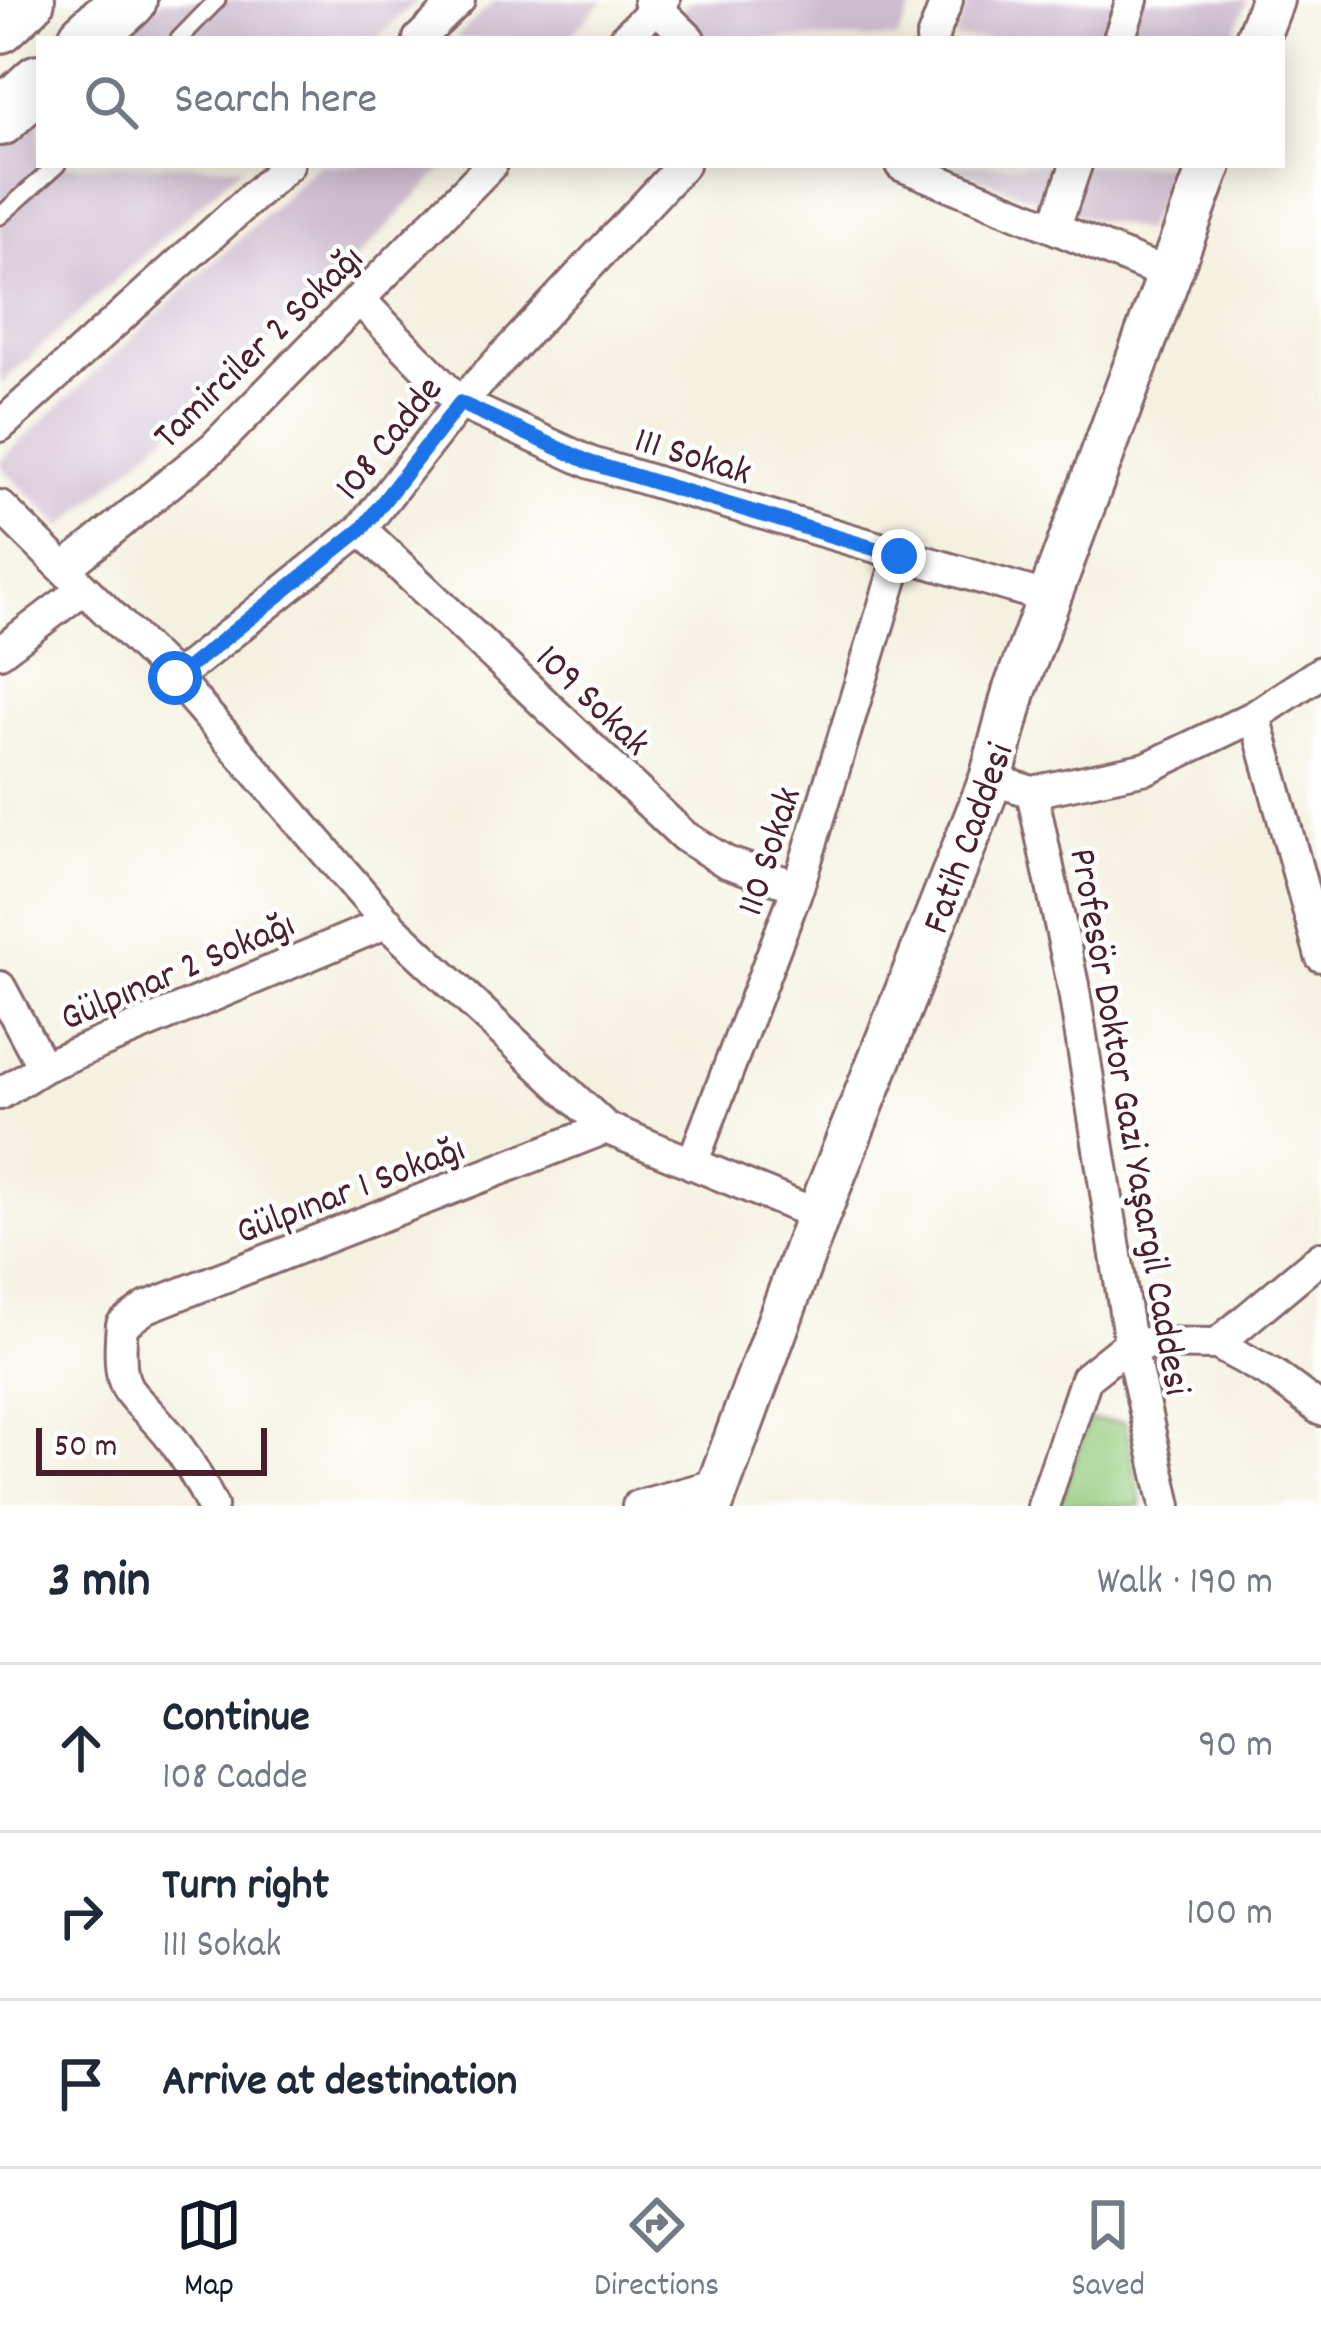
<!DOCTYPE html>
<html lang="en">
<head>
<meta charset="utf-8">
<style>
	body { margin:0; font-family:Dekko,sans-serif; background:#f6f6f7; color:#1f2937 }
	.scale { position:absolute; left:36px; bottom:30px; width:231px; box-sizing:border-box; padding-left:12px; border:6px solid #4a1f2b; border-top:0; font-size:33px; line-height:42px; white-space:nowrap; color:#4a1f2b; -webkit-text-stroke:9px #fff; paint-order:stroke }
	.stop { position:absolute; width:36px; height:36px; margin:-27px; border:9px solid #1a73e8; border-radius:50%; background:#fff }
	.stop.end { background:#1a73e8; border-color:#fff; box-shadow:0 3px 12px #0008 }
	.list { margin:0; padding:0; list-style:none }
	h2 { display:flex; justify-content:space-between; align-items:center; height:156px; margin:0; padding:0 48px; font-size:51px }
	h2 small { font-size:39px; font-weight:400; color:#747a83 }
	.list li { display:grid; grid-template-columns:78px 1fr auto; gap:36px; align-items:center; box-sizing:border-box; height:168px; padding:0 48px; border-top:3px solid #e0e1e3 }
	.list b { display:block; font-size:45px; white-space:nowrap }
	.list p { margin:0; font-size:39px; white-space:nowrap; color:#747a83 }
	.list em { font-size:39px; font-style:normal; color:#747a83 }
	.icon { flex:none; width:66px; height:66px; fill:none; stroke:currentColor; stroke-width:2; stroke-linecap:round; stroke-linejoin:round }
	.map { position:relative; flex:none; width:1321px; height:1506px; overflow:hidden }
	.search { position:absolute; background:#fff; box-shadow:0 6px 30px #0003; left:36px; right:36px; top:36px; height:132px; display:flex; align-items:center; gap:30px; box-sizing:border-box; padding:0 42px; border-radius:0px; color:#747a83; font-size:45px }
	.sheet { height:660px; background:#fff }
	nav { display:flex; justify-content:space-around; align-items:center; box-sizing:border-box; height:168px; border-top:3px solid #e0e1e3; background:#fff; font-size:33px; color:#747a83 }
	nav a { display:grid; justify-items:center; gap:6px }
	nav .on { color:#111827 }
	.map>svg:first-child { display:block }
	.industrial { fill:#cfbdcf }
	.green { fill:#95cc7f; stroke:#707655; stroke-width:3 }
	.lines { fill:none; stroke-linecap:round; stroke-linejoin:round }
	.lane-casing { stroke:#86686b; stroke-width:21 }
	.street-casing { stroke:#86686b; stroke-width:36 }
	.secondary-casing { stroke:#86686b; stroke-width:48 }
	.highway-casing { stroke:#86686b; stroke-width:60 }
	.lane { stroke:#fff; stroke-width:15 }
	.street { stroke:#fff; stroke-width:30 }
	.secondary { stroke:#fff; stroke-width:42 }
	.highway { stroke:#fff; stroke-width:54 }
	.route { stroke:#1a73e8; stroke-width:15 }
	.labels { text-anchor:middle; stroke-width:9; stroke-linejoin:round; paint-order:stroke }
	.street-label { font-size:39px; fill:#4a1f2b; stroke:#fff }
</style>
</head>
<body>
<div class="map">
<svg width="1321" height="1506" viewBox="0 0 1321 1506">
	<rect width="100%" height="100%" fill="#fff"/>
	<filter id="ink" filterUnits="userSpaceOnUse"><feTurbulence type="fractalNoise" baseFrequency=".00833" numOctaves="2"/><feDisplacementMap in="SourceGraphic" scale="24" xChannelSelector="R" yChannelSelector="G"/><feConvolveMatrix kernelMatrix="1 2 1 2 8 2 1 2 1" color-interpolation-filters="sRGB"/></filter>
	<filter id="wash" filterUnits="userSpaceOnUse"><feTurbulence type="fractalNoise" baseFrequency=".004" numOctaves="4" result="noise"/><feDisplacementMap in="SourceGraphic" scale="48" xChannelSelector="R" yChannelSelector="G"/><feGaussianBlur stdDeviation="2.7" result="paint"/><feColorMatrix in="noise" values="0 0 0 0 0 0 0 0 0 0 0 0 0 0 0 0 0 1.4 0 .05"/><feComposite in="paint" operator="in"/></filter>
	<g filter="url(#wash)">
		<rect width="100%" height="100%" fill="#f5f1e1"/>
		<path class="industrial" d="M162,0h255l-41,39h-257z
			M496,0h108l-37,39h-113z
			M691,0h225l-19,39h-198l-24,-22z
			M970,0h147l-13,39h-150z
			M1137,0h111l-17,39h-108z
			M39,112v53h205l-244,219v-237z
			M318,165h129l-116,121 -268,241 -63,-61v-5z
			M945,165h116l-13,39z
			M1084,165h90l-30,66 -75,-18z"/>
		<path class="green" d="M1088,1420l37,2 17,84h-83z"/>
	</g>
	<g filter="url(#ink)">
		<g class="lines">
			<defs>
				<path id="lane" d="M179,39l38,-39
					M0,216l57,-51"/>
				<path id="street" d="M649,0l40,39
					M419,39l40,-39
					M624,39l40,-39
					M932,39l15,-39
					M1119,39l13,-39
					M901,165l268,110
					M1055,226l21,-61
					M361,301l99,102 131,60 458,135
					M0,426l288,-261
					M0,506l175,172 217,250 214,200 212,87
					M361,529l323,307 42,26 72,25
					M64,569l150,-122 277,-282
					M0,652l83,-63
					M175,678l186,-149 99,-126 223,-238
					M1255,716l66,240
					M991,779l41,13 41,193 57,358 36,163
					M1032,792l115,-24 108,-52 66,-44
					M0,987l43,80
					M0,1094l43,-27 345,-145
					M692,1164l106,-277 101,-331
					M1217,1344l104,-87
					M212,1506c-11,-23 -24,-46 -39,-66 -41,-53 -58,-38 -51,-115l25,-18 459,-179
					M638,1506l81,-22
					M1043,1506l43,-128 44,-35 87,1 57,31 47,35"/>
				<path id="secondary" d="M1257,39l15,-39
					M711,1506l107,-291 173,-436 23,-87 196,-527"/>
				<path id="highway" d="M0,25l27,-25
					M86,39l43,-39
					M0,118l39,-36"/>
			</defs>
			<use href="#lane" class="lane-casing"/>
			<use href="#street" class="street-casing"/>
			<use href="#secondary" class="secondary-casing"/>
			<use href="#highway" class="highway-casing"/>
			<use href="#lane" class="lane"/>
			<use href="#street" class="street"/>
			<use href="#secondary" class="secondary"/>
			<use href="#highway" class="highway"/>
		</g>
	</g>
	<g class="lines" filter="url(#ink)">
		<path class="route" d="M175,678l187,-149 98,-126 131,60 308,93"/>
	</g>
	<g class="labels">
		<g class="street-label">
			<text transform="translate(256 345) rotate(-44)" y="14">Tamirciler 2 Sokağı</text>
			<text transform="translate(386 436) rotate(-51)" y="14">108 Cadde</text>
			<text transform="translate(694 453) rotate(17)" y="14">111 Sokak</text>
			<text transform="translate(595 698) rotate(44)" y="14">109 Sokak</text>
			<text transform="translate(965 837) rotate(-70)" y="14">Fatih Caddesi</text>
			<text transform="translate(766 850) rotate(-72)" y="14">110 Sokak</text>
			<text transform="translate(176 968) rotate(-23)" y="14">Gülpınar 2 Sokağı</text>
			<text transform="translate(1133 1121) rotate(80)" y="14">Profesör Doktor Gazi Yaşargil Caddesi</text>
			<text transform="translate(349 1187) rotate(-21)" y="14">Gülpınar 1 Sokağı</text>
		</g>
	</g>
</svg>
<div class="scale">50 m</div>
<div class="stop" style="left:175px;top:678px"></div>
<div class="stop end" style="left:899px;top:556px"></div>
<div class="search"><svg class="icon" aria-label="search" viewBox="0 0 24 24"><circle cx="10" cy="10" r="6"/><path d="M15 15l6 6"/></svg>Search here</div>
</div>
<section class="sheet">
<h2>3 min<small>Walk · 190 m</small></h2>
<ul class="list">
<li><svg class="icon" aria-label="ahead" viewBox="0 0 24 24"><path d="M12 20V5M6 11l6-6 6 6"/></svg><div><b>Continue</b><p>108 Cadde</p></div><em>90 m</em></li>
<li><svg class="icon" aria-label="right" viewBox="0 0 24 24"><path d="M7 20v-9h11M14 6l5 5-5 5"/></svg><div><b>Turn right</b><p>111 Sokak</p></div><em>100 m</em></li>
<li><svg class="icon" aria-label="arrive" viewBox="0 0 24 24"><path d="M6 21V4h12l-3 4 3 4H6"/></svg><div><b>Arrive at destination</b></div></li>
</ul>
</section>
<nav>
<a class="on"><svg class="icon" aria-label="map" viewBox="0 0 24 24"><path d="M3 6l6-2 6 2 6-2v14l-6 2-6-2-6 2zM9 4v14M15 6v14"/></svg>Map</a>
<a><svg class="icon" aria-label="directions" viewBox="0 0 24 24"><path d="M12 3l9 9-9 9-9-9zM9 14v-3h6M13 9l2 2-2 2"/></svg>Directions</a>
<a><svg class="icon" aria-label="saved" viewBox="0 0 24 24"><path d="M7 4h10v16l-5-4-5 4z"/></svg>Saved</a>
</nav>
</body>
</html>
